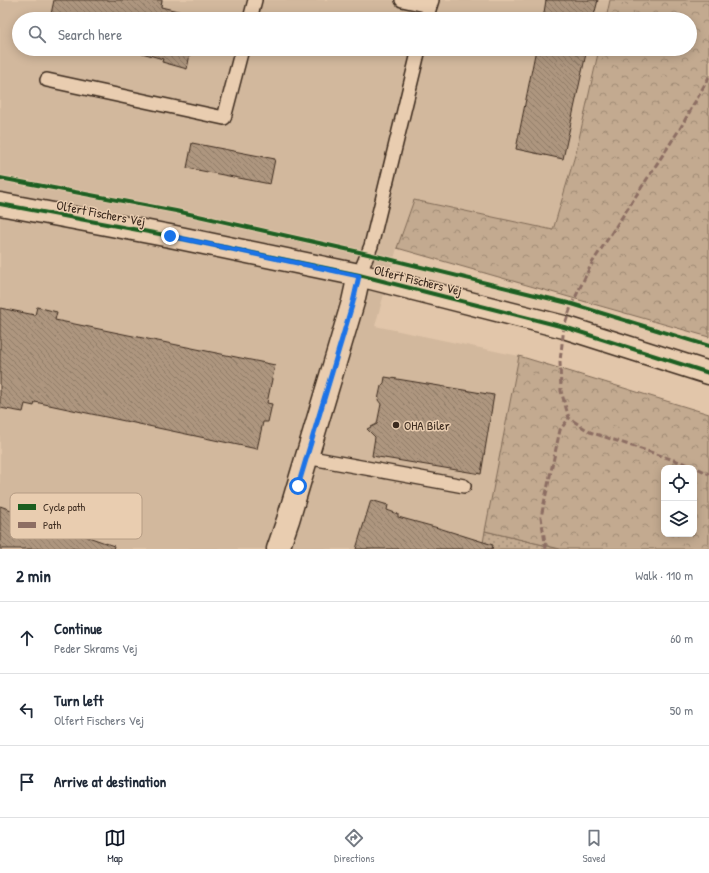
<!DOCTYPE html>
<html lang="en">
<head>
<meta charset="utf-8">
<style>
	body { margin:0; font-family:"Patrick Hand",sans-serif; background:#f6f6f7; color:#1f2937 }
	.controls { position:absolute; right:12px; bottom:12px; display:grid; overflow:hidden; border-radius:8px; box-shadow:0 2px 10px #0003 }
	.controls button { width:36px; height:36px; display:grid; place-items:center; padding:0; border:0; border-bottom:1px solid #e0e1e3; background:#fff; color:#1f2937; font:20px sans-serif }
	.stop { position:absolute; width:12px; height:12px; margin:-9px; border:3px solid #1a73e8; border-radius:50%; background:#fff }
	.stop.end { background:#1a73e8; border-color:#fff; box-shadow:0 1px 4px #0008 }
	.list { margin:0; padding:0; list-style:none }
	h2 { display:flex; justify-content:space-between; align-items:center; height:52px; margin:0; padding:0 16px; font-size:17px }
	h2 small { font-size:13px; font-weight:400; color:#747a83 }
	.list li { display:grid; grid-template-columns:26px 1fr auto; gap:12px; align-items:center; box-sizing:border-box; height:72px; padding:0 16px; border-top:1px solid #e0e1e3 }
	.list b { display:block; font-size:15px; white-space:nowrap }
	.list p { margin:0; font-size:13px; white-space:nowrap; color:#747a83 }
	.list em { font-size:13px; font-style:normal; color:#747a83 }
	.icon { flex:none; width:22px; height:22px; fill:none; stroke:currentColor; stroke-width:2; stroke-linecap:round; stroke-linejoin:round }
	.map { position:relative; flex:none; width:709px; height:549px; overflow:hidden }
	.search { position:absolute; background:#fff; box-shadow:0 2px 10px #0003; left:12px; right:12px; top:12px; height:44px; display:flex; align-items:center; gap:10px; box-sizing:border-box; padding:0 14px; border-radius:22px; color:#747a83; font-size:15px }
	.sheet { height:268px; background:#fff }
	nav { display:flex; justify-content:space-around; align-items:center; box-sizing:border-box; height:56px; border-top:1px solid #e0e1e3; background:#fff; font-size:11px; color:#747a83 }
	nav a { display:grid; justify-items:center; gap:2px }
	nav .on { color:#111827 }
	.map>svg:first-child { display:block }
	.built { fill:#d2b89d }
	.grass { fill:url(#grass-dots); stroke:#7f6a57 }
	.forest { fill:url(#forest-crowns); stroke:#7f6a57; fill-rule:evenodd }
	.building { fill:url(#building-back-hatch); stroke:#3b2a1e }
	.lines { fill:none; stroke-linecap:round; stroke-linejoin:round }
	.lane-casing { stroke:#3b2a1e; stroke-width:16 }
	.street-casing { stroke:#3b2a1e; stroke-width:25 }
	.secondary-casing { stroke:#3b2a1e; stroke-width:25 }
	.lane { stroke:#e9cdb0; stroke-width:13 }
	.street { stroke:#e9cdb0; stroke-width:22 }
	.secondary { stroke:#e9cdb0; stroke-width:22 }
	.quiet { stroke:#8d6e63; stroke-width:3; stroke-dasharray:6 3; stroke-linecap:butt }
	.cycleway-casing { stroke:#e9cdb0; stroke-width:6 }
	.cycleway { stroke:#1b5e20; stroke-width:4 }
	.route { stroke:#1a73e8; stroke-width:5 }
	.poi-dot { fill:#3b2a1e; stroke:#e9cdb0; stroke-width:1.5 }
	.labels { text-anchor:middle; stroke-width:3; stroke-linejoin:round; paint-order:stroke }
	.street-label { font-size:13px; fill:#3b2a1e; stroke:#e9cdb0 }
	.poi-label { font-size:13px; fill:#3b2a1e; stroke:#e9cdb0; text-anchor:start }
	.key { fill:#e9cdb0; stroke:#b59c84; stroke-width:1 }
	.key-label { font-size:11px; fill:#3b2a1e }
</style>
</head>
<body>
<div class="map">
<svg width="709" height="549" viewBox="0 0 709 549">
	<defs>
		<pattern id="grass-dots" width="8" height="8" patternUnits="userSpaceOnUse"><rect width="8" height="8" fill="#c3aa90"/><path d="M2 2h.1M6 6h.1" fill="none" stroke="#a08b75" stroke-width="1.8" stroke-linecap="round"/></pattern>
		<pattern id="forest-crowns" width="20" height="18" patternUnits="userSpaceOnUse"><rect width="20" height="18" fill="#c3aa90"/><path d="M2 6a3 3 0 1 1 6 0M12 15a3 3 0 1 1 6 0" fill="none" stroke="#a08b75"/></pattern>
		<pattern id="building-back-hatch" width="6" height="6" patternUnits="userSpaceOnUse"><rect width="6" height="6" fill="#ae967f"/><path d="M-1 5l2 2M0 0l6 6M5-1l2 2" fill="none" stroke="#8f7b67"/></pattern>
	</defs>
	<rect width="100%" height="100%" fill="#e2c6aa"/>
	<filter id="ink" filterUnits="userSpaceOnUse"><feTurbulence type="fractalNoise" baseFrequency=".025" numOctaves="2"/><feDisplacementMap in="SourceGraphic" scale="8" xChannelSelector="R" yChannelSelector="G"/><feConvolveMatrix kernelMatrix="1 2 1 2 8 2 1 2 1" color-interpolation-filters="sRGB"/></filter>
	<g filter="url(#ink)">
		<path class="built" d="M0,0h610l-4,19h-587v30h580l-23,103 -23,78 -139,-30 -17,48 -22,78 144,30 -37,193h-482z"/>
		<path class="grass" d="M485,531l75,18h-78z"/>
		<path class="forest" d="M610,0h99v337l-312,-89 17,-48 139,30 23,-78 23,-103h91v-30h-84z
			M519,356l190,58v135h-149l-75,-18zM664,468h30v66h-30z"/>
		<path class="building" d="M54,0h108l-1,7 38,9 -1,3h-148z
			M546,0h52l-5,19h-50z
			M128,49h63l-4,20 -25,-7 1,-3z
			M536,49h51l-24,110 -47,-10z
			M192,143l83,16 -5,25 -83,-16z
			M37,307l20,5 -2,8 220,45 -8,38 5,1 -4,18h-5l-6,27 -222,-47 -1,4 -9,-2 -2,8 -23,-4v-100l35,7z
			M385,377l109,18 -13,79 -109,-18 3,-19 -8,-8 10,-5 4,-20 -3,-4 3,-14 3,-3z
			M371,500l17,5 -1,5 11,4v3l44,12 51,16 -1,4h-136z
			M0,506l114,40 -1,3h-113z"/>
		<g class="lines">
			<defs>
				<path id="lane" d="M402,0l28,6
					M250,19l5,-19
					M426,19l6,-19
					M47,80l177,38 18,-69
					M359,275l12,-29 48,-197
					M306,457l158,29"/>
				<path id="street" d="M278,549l10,-29 65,-218 6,-27"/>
				<path id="secondary" d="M0,204l170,32 189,39 205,52 145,46"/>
			</defs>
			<use href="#lane" class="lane-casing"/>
			<use href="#street" class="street-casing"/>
			<use href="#secondary" class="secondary-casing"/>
			<use href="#lane" class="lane"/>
			<use href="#street" class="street"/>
			<use href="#secondary" class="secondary"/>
			<path class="quiet" d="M709,77l-28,50 -89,136 -20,41 -8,23 -4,34 1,30 8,27 21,14 105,35 14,7
				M546,549l-5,-32 19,-87 9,-12"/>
			<defs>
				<path id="cycleway" d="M0,178l176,33 192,43 204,50 137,42
					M0,204l170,32 189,39 205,52 145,46"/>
			</defs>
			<use href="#cycleway" class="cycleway-casing"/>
			<use href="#cycleway" class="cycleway"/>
		</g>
	</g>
	<g class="lines" filter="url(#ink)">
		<path class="route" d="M170,236l189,40 -6,26 -55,184"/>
	</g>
	<circle class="poi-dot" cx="396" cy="425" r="4"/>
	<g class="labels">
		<g class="street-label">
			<text transform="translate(101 213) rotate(11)" y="5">Olfert Fischers Vej</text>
			<text transform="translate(418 280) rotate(14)" y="5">Olfert Fischers Vej</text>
		</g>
		<g class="poi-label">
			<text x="404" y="430">OHA Biler</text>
		</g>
	</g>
	<rect x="10" y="493" width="132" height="46" rx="6" class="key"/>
	<rect x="18" y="504" width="18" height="6" fill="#1b5e20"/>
	<rect x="18" y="522" width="18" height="6" fill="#8d6e63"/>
	<g class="key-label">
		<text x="43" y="511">Cycle path</text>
		<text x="43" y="529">Path</text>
	</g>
</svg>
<div class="controls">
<button><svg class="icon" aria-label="locate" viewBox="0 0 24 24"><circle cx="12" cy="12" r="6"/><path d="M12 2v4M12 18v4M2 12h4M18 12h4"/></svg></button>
<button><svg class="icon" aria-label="layers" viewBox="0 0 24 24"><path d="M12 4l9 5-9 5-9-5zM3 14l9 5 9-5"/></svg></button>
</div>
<div class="stop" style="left:298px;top:486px"></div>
<div class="stop end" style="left:170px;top:236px"></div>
<div class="search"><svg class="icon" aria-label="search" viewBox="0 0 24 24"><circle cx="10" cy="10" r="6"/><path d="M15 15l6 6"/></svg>Search here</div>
</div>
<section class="sheet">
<h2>2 min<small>Walk · 110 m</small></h2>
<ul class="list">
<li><svg class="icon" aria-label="ahead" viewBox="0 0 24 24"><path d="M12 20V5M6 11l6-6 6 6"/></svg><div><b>Continue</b><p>Peder Skrams Vej</p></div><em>60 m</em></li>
<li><svg class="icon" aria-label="left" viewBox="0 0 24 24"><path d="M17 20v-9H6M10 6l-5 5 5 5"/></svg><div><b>Turn left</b><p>Olfert Fischers Vej</p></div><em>50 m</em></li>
<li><svg class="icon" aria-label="arrive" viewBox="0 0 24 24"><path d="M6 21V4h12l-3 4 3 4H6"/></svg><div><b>Arrive at destination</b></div></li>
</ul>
</section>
<nav>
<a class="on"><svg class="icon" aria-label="map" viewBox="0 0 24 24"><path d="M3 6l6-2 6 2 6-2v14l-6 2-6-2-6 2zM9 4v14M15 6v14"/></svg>Map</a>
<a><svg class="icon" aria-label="directions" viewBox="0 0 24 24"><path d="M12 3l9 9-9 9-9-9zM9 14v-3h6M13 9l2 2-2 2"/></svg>Directions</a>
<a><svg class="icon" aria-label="saved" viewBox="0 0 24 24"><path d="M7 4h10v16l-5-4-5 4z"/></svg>Saved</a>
</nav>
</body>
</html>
